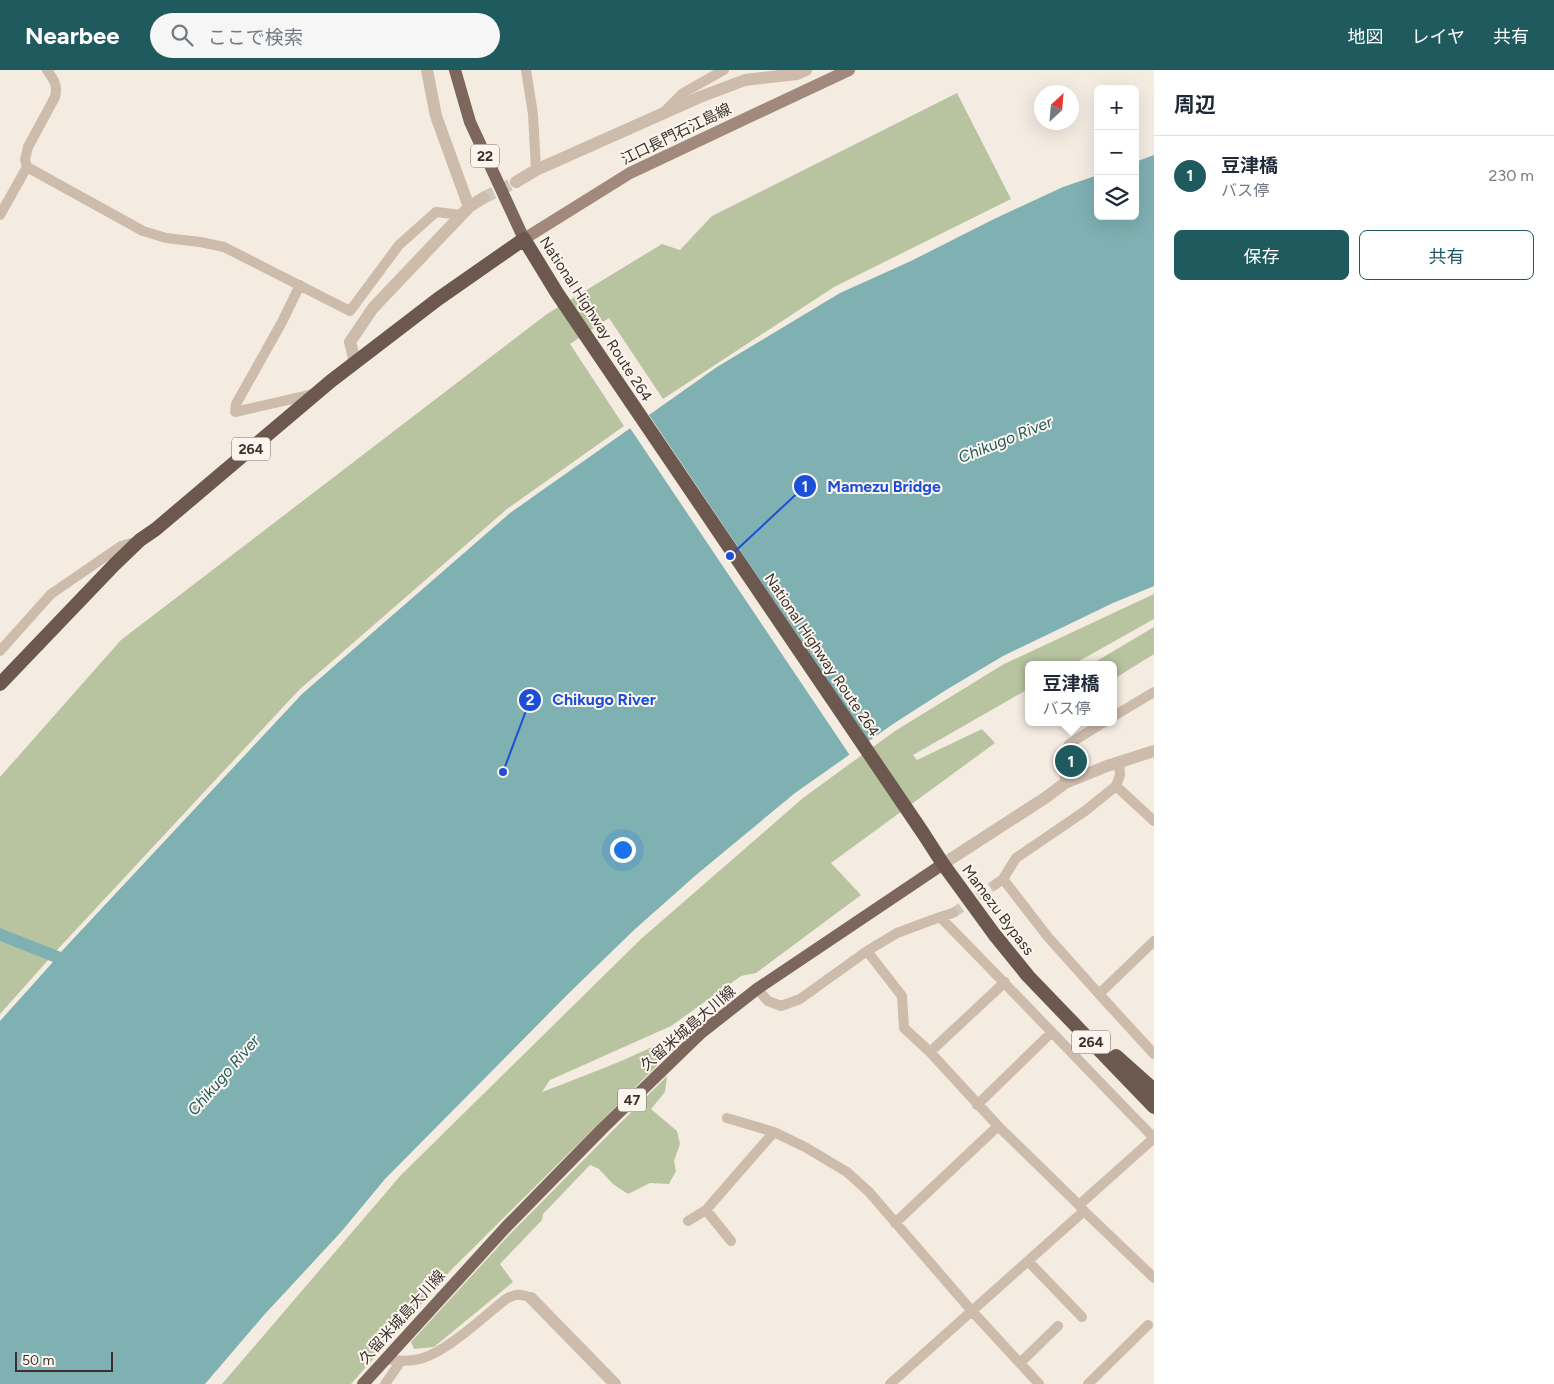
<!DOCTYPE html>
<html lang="ja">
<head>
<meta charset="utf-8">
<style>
	body { margin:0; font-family:Figtree,"Noto Sans JP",sans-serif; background:#f6f6f7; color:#1f2937 }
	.controls { position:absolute; right:15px; top:15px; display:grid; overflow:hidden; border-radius:8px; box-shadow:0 5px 20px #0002 }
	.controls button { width:45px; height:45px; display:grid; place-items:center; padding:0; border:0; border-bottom:1px solid #e0e1e3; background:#fff; color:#1f2937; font:25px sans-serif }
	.compass { position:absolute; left:1034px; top:15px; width:45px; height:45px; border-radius:50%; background:#fff; box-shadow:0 5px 20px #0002; rotate:26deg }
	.scale { position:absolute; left:15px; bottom:12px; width:98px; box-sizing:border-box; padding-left:5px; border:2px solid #3b302b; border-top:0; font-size:14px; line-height:18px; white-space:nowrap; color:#3b302b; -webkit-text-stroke:4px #fbf5ee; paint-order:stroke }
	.you { position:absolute; left:622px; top:779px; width:18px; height:18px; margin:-12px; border:4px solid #fff; border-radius:50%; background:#1a73e8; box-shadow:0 0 0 8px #1a73e833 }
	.badge { display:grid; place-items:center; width:32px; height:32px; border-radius:50%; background:#1f5a5e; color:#fff; font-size:16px; font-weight:700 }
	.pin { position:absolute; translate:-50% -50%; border:2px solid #fff; box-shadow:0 1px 5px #0006 }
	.popup { position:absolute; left:1025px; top:591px; width:92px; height:65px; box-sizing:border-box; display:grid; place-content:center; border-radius:8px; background:#fff; filter:drop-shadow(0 1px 4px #0005); font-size:16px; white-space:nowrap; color:#747a83 }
	.popup b { font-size:19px; color:#1f2937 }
	.popup::after { content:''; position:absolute; left:50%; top:100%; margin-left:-10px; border:10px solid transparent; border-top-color:#fff }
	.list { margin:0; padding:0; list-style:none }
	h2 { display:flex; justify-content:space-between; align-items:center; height:65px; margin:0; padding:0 20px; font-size:21px }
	h2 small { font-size:16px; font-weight:400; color:#747a83 }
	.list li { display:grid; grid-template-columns:32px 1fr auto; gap:15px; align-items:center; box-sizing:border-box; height:80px; padding:0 20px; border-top:1px solid #e0e1e3 }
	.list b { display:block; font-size:19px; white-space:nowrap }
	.list p { margin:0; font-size:16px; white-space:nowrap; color:#747a83 }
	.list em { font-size:16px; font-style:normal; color:#747a83 }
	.actions { display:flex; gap:10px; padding:15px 20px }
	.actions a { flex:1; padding:11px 0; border:1px solid #1f5a5e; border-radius:8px; text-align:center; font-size:18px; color:#1f5a5e }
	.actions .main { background:#1f5a5e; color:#fff }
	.icon { flex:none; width:28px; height:28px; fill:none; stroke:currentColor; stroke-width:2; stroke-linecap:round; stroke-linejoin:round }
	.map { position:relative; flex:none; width:1154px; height:1314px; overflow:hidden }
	header { display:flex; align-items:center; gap:30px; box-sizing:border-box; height:70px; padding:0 25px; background:#1f5a5e; color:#fff }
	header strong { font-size:24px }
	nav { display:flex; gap:28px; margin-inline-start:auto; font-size:18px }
	.search { width:350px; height:45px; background:#f6f6f7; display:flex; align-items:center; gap:12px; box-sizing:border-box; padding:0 18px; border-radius:28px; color:#747a83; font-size:19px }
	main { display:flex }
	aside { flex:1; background:#fff }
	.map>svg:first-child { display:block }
	.green { fill:#b8c4a0 }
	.water { fill:#7fb0b2 }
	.pier { fill:#f4ebe1 }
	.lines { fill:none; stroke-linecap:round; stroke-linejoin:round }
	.minor-tunnel { stroke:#cfc6bd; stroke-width:10; stroke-dasharray:10 5; stroke-linecap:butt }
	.tertiary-tunnel { stroke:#cfc6bd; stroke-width:12; stroke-dasharray:12 6; stroke-linecap:butt }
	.minor { stroke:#cdbbac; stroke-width:10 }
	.tertiary { stroke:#cdbbac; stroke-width:12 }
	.secondary { stroke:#a18a7d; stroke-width:12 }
	.primary { stroke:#7d675c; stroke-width:12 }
	.trunk { stroke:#6c584f; stroke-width:14 }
	.labels { text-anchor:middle; stroke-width:4; stroke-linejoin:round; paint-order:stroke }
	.shield { fill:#fbf5ee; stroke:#756b66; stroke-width:1 }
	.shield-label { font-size:14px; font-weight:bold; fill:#3b302b }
	.street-label { font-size:15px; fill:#3b302b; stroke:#fbf5ee }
	.water-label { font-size:16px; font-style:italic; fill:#1f5a5e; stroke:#fbf5ee }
	.leader { fill:none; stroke:#1d4ed8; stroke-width:2 }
	.callout-dot { fill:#1d4ed8; stroke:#fbf5ee; stroke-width:2 }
	.mark-label { font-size:15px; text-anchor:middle; font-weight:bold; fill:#fff }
	.callout-label { font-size:16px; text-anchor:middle; font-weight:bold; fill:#1d4ed8; stroke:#fbf5ee; stroke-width:4; stroke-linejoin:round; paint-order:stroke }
</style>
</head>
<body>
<header>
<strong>Nearbee</strong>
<div class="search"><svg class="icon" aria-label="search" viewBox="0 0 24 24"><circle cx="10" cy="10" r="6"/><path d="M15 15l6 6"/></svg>ここで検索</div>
<nav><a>地図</a><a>レイヤ</a><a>共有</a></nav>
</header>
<main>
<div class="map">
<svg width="1154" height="1314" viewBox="0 0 1154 1314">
	<rect width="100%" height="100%" fill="#f4ebe1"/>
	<path class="green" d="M957,23l54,106 -177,88 -171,112 -54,-81 -39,26 54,82 -117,83 -208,181 -241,259 -58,65v-237l121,-137 426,-326 115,-70 18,6 32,-34z
		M1154,524v25l-82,46h-44v24l-115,66 4,5 65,-31 13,14 -164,120 30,32 -105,78 -15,3 -70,50 -121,54 -8,12c55,-21 109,-41 160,-71l-250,248 -101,115h-129l179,-209 240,-236 162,-141 92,-67 109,-67z
		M1154,557v27l-40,25v-14h-24z
		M667,1006l-2,16 -14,17 26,22 3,13 -6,17 2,10 -7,13 -19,-1 -22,11 -15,-10 -14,-15 -9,-4 -47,49 -1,6 -42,44 13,18 -79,65 -20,2 -3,-7 98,-107z"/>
	<path class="water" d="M1154,85v431l-41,17 -110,53 -57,34 -53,34 -98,69 -99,82 -62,55 -67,65 -182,184 -44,53 -77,83 -59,69h-205v-363l53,-59 -53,-21v-13l61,24 241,-258 208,-181 207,-146 123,-74 71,-32 83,-42 69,-32 35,-12v41h37v-54z"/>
	<path class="pier" d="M647,342l223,331 -19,14 -223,-332z"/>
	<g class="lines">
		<path class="minor-tunnel" d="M953,843l43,-29"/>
		<path class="tertiary-tunnel" d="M483,128l33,-16"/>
		<path class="minor" d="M47,0c7,10 11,15 8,27l-27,50 -3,13 2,7 116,64 23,7 34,4 24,5 126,64 49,-66 37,-33 25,3
			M526,0l7,44 3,56
			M664,42l19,-19 41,-23
			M0,145l27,-48
			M300,215l-18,37 -46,82 -1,8 79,-18
			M0,581l51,-57 70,-48 17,-5
			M1114,646l40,-24
			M1065,713v-29l4,-10 35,-22
			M1116,716l38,35
			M1003,809l45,58 51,57
			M996,814l7,-5 13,-21 69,-47 31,-25 4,-11 -1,-13
			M940,847l13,-4
			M1154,871l-55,53 55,60
			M867,881l35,45 2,32 26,24 68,74 81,79 75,-67
			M757,919l11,12 13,5 19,-7 67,-48 30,-18 43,-16c72,73 142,147 213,220
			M930,982l75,-70
			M977,1035l74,-72
			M727,1048l47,14 31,15 42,25 22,20 102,118 68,74
			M706,1140l25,31
			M1084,1141l70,67
			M688,1151l18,-11 68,-78
			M895,1153l103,-97
			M1028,1191l54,56
			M385,1289c12,2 26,3 38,-1 27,-9 60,-41 83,-59 9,-5 14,-6 25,-1
			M1020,1293l38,-37
			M385,1314l16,-23
			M890,1314l194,-173 -5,-6
			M1088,1314l60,-59"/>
		<path class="tertiary" d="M427,0l9,46 33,91
			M516,112l20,-12 164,-73 45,-17 52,-6 9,-4
			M355,292l-5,-20 23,-34 96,-101 14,-9
			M943,794l102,-66 20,-15 42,-17 47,-15
			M531,1228l84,86"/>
		<path class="secondary" d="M524,169l106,-66 219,-103"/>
		<path class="primary" d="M455,0l15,52 54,117
			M363,1314l143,-157 96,-98 99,-96 56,-44 186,-125"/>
		<path class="trunk" d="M0,614l114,-119 26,-25 16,-11 175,-148 107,-82 86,-60 33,54 366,540 20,31 51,70 34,42 126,131
			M1116,986l38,34"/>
	</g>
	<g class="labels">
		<g class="shield">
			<rect x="471" y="74.5" width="28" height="23" rx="4"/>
			<rect x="232" y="367.5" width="38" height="23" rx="4"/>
			<rect x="1072" y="960.5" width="38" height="23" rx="4"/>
			<rect x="618" y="1018.5" width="28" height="23" rx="4"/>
		</g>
		<g class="shield-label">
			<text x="485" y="91">22</text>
			<text x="251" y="384">264</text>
			<text x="1091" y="977">264</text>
			<text x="632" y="1035">47</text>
		</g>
		<g class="street-label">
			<text transform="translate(676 64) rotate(-26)" y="5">江口長門石江島線</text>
			<text transform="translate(596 249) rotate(57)" y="5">National Highway Route 264</text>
			<text transform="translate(822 585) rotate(56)" y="5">National Highway Route 264</text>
			<text transform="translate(998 840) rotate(53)" y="5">Mamezu Bypass</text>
			<text transform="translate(688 958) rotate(-41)" y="5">久留米城島大川線</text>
			<text transform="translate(402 1247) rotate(-48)" y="5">久留米城島大川線</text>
		</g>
		<g class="water-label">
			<text transform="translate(1005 369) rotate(-22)" y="6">Chikugo River</text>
			<text transform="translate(223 1005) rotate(-49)" y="6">Chikugo River</text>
		</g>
	</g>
	<path class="leader" d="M730 486L805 416M503 702L530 630"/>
	<g class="callout-dot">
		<circle cx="730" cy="486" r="5"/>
		<circle cx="503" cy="702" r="5"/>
		<circle cx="805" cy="416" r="12"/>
		<circle cx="530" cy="630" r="12"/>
	</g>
	<g class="mark-label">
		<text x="805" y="422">1</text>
		<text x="530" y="635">2</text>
	</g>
	<g class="callout-label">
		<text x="884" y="422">Mamezu Bridge</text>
		<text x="604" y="635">Chikugo River</text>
	</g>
</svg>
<div class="controls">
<button>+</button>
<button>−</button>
<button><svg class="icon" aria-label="layers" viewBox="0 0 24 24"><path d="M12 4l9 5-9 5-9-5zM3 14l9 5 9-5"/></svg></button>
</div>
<svg class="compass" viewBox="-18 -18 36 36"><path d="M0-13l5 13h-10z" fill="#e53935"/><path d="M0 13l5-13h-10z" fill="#747a83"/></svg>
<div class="scale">50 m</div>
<div class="you"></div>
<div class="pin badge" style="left:1071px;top:691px">1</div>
<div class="popup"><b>豆津橋</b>バス停</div>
</div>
<aside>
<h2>周辺<small></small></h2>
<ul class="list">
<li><span class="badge">1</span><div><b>豆津橋</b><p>バス停</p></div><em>230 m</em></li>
</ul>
<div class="actions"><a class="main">保存</a><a>共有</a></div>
</aside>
</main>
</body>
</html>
